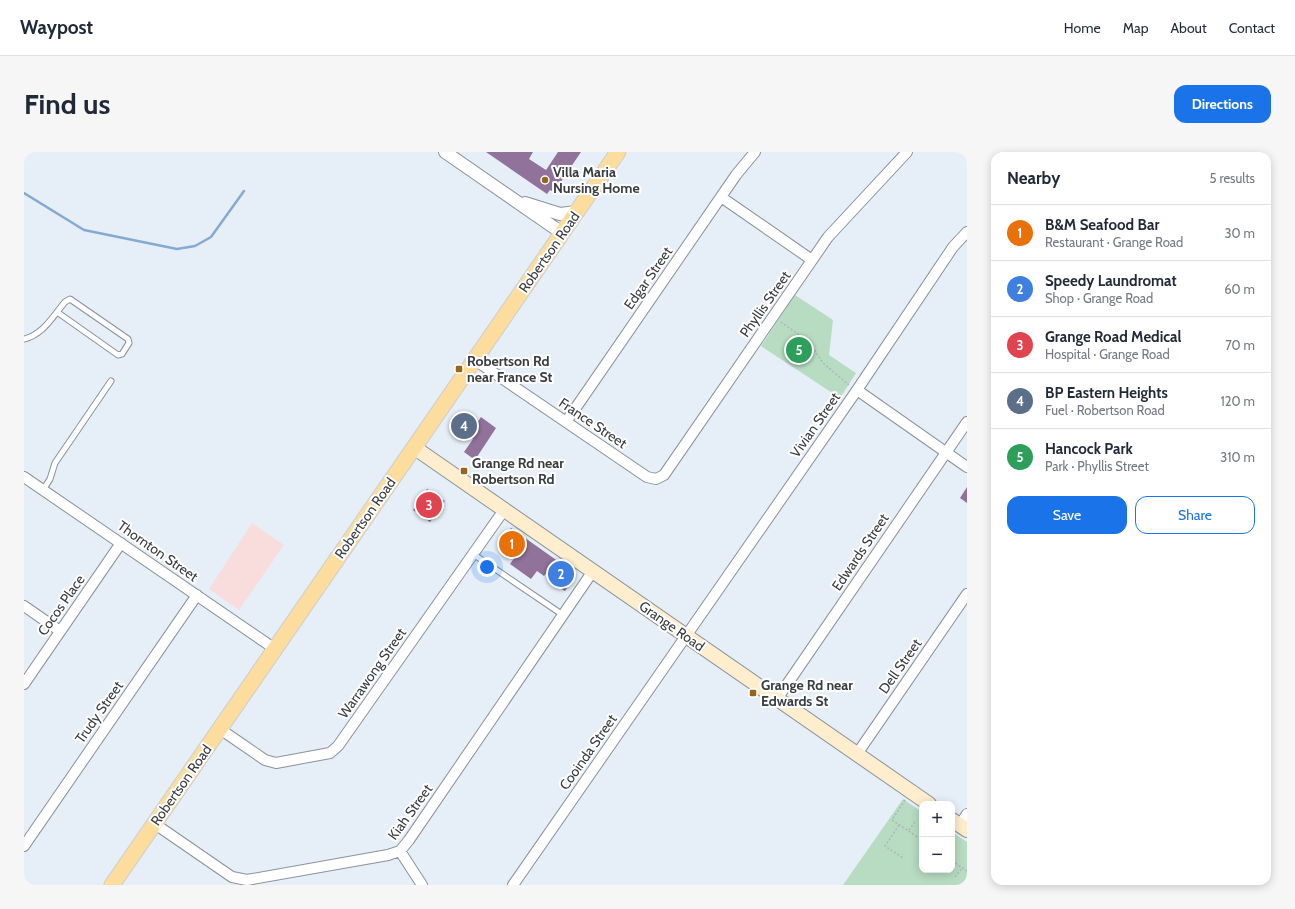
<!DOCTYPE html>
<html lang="en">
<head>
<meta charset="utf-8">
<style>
	body { margin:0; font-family:Cabin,sans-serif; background:#f6f6f7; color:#1f2937 }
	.controls { position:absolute; right:12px; bottom:12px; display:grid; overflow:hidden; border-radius:8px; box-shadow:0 2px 10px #0003 }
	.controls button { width:36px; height:36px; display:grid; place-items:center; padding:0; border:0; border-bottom:1px solid #e0e1e3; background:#fff; color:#1f2937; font:20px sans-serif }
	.you { position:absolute; left:463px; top:415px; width:14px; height:14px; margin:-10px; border:3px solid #fff; border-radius:50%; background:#1a73e8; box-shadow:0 0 0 6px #1a73e833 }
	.badge { display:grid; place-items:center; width:26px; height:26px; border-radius:50%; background:#1a73e8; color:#fff; font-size:13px; font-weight:700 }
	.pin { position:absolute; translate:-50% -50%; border:2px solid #fff; box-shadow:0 1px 4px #0006 }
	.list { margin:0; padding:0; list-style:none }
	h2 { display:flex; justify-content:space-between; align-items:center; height:52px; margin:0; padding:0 16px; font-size:17px }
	h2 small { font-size:13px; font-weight:400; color:#747a83 }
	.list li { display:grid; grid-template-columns:26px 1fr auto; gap:12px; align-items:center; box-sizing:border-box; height:56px; padding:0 16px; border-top:1px solid #e0e1e3 }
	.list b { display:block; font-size:15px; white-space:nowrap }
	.list p { margin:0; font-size:13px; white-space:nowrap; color:#747a83 }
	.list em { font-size:13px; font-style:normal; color:#747a83 }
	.actions { display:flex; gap:8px; padding:12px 16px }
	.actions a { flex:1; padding:9px 0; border:1px solid #1a73e8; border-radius:12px; text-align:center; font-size:14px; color:#1a73e8 }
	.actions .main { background:#1a73e8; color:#fff }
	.map { position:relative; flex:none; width:943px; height:733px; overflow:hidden; border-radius:12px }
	header { display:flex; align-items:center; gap:24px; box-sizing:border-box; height:56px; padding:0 20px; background:#fff; border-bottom:1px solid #e0e1e3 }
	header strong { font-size:19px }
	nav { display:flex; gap:22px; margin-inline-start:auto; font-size:14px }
	.intro { display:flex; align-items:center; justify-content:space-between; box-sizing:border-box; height:96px; padding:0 24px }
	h1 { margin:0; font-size:28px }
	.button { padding:10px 18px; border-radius:12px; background:#1a73e8; color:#fff; font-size:14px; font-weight:700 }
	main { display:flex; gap:24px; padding:0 24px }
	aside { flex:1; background:#fff; border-radius:12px; box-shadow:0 2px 10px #0003 }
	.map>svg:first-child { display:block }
	.education { fill:#f8dddc }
	.green { fill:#b7dcc1 }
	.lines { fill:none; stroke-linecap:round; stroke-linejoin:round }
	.stream { stroke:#85aad1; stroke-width:2.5 }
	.building { fill:#90729b }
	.service-casing { stroke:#8a929b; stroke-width:7 }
	.minor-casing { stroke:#8a929b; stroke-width:12 }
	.tertiary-casing { stroke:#8a929b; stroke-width:14 }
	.secondary-casing { stroke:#8a929b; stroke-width:16 }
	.primary-casing { stroke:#cccdcd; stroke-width:17 }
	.path { stroke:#aeb5bc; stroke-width:1.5; stroke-dasharray:2 2; stroke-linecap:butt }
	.service { stroke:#fff; stroke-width:5 }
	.minor { stroke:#fff; stroke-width:10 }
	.tertiary { stroke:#fff; stroke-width:12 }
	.secondary { stroke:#feeece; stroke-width:14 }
	.primary { stroke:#fddd9e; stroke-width:15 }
	.poi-dot { fill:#98661a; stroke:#fff; stroke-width:1.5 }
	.labels { text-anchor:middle; stroke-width:4; stroke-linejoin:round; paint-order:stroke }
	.poi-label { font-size:14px; font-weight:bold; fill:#393d40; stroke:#fff; text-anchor:start }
	.street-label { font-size:14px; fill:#393d40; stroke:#fff }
</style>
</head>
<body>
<header>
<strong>Waypost</strong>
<nav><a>Home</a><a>Map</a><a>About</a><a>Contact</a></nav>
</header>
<div class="intro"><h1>Find us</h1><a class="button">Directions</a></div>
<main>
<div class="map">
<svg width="943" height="733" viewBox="0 0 943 733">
	<rect width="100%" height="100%" fill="#e6eff8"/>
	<path class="education" d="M228,371l32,22 -45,65 -30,-21z"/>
	<path class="green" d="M771,143l38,25 -4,35 27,18 -16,25 -79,-52z
		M879,647l19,13v58h30v-38l15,10v43h-124z"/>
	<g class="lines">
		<path class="stream" d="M0,41l60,37 93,19 18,-3 16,-9 33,-46"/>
	</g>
	<path class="building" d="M462,0h47l-4,7 17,11 12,-18h23l-27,40 -4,-2 -3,4z
		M457,265l15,11 -21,32 -11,-8 9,-13 -17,-12 6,-9 6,4 2,-4 7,5z
		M943,335v16l-7,-5z
		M403,337l18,12 -15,21 -17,-12z
		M487,376l65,46 -11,17 -8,-5 4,-6 -13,-9 -4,5 -7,-5 -6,8 -21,-15 5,-7 -16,-11z"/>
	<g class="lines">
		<defs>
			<path id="service" d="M0,187c19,-4 29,-23 41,-37l5,-3 58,40 1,4 -7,11 -4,1 -61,-43
				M19,338l7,-11 5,-16 56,-82
				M449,402l90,61"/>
			<path id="minor" d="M697,45l91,63
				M451,208l172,117 9,2 8,-4 164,-238 79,-85
				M833,238l110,77
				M542,270l170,-247 19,-23
				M0,325l251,172
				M0,454l36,25
				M0,532l97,-141
				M753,547l190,-277
				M196,577l45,31 11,3 54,-10 8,-7 166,-236
				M833,602l110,-160
				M131,672l77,53 15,3 141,-25 12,-4 9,-11 184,-269
				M936,673l7,-11
				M0,694l173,-251
				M376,699l22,34
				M489,733l344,-495 96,-143 14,-15"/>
			<path id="tertiary" d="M421,0l117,81
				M501,51l35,11 17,-2"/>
			<path id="secondary" d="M391,296l514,356
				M928,668l15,10"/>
			<path id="primary" d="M88,733l506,-733"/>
		</defs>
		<use href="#service" class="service-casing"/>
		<use href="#minor" class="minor-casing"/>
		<use href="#tertiary" class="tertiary-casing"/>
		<use href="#secondary" class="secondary-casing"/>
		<use href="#primary" class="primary-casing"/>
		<path class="path" d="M757,170l28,20 14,21 26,22
			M881,648l-13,20 30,20
			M875,673l-14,21 18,12
			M885,678l6,-8
			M928,709l15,10
			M931,725l7,-9"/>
		<use href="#service" class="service"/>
		<use href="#minor" class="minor"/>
		<use href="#tertiary" class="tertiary"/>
		<use href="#secondary" class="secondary"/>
		<use href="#primary" class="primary"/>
	</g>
	<g class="poi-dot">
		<circle cx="521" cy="28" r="4"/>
		<rect x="431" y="213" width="8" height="8" rx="2"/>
		<rect x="436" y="315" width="8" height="8" rx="2"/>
		<rect x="725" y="537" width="8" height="8" rx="2"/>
	</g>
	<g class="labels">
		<g class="poi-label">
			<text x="529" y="25">Villa Maria<tspan x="529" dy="16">Nursing Home</tspan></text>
			<text x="443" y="214">Robertson Rd<tspan x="443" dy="16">near France St</tspan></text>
			<text x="448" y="316">Grange Rd near<tspan x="448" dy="16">Robertson Rd</tspan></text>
			<text x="737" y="538">Grange Rd near<tspan x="737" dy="16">Edwards St</tspan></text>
		</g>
		<g class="street-label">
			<text transform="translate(525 100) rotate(-55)" y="5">Robertson Road</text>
			<text transform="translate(624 126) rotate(-55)" y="5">Edgar Street</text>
			<text transform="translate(741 152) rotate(-55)" y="5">Phyllis Street</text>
			<text transform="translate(569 271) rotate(34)" y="5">France Street</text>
			<text transform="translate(791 273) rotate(-55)" y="5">Vivian Street</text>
			<text transform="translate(341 366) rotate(-55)" y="5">Robertson Road</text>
			<text transform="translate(134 399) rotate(35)" y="5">Thornton Street</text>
			<text transform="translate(836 400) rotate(-56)" y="5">Edwards Street</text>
			<text transform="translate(37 453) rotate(-55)" y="5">Cocos Place</text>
			<text transform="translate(648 474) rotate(35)" y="5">Grange Road</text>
			<text transform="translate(876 514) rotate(-55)" y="5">Dell Street</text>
			<text transform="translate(348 521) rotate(-55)" y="5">Warrawong Street</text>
			<text transform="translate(75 560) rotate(-55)" y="5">Trudy Street</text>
			<text transform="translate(564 600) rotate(-55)" y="5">Cooinda Street</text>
			<text transform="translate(157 633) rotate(-55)" y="5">Robertson Road</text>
			<text transform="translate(386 660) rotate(-54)" y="5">Kiah Street</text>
		</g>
	</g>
</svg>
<div class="controls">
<button>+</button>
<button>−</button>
</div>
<div class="you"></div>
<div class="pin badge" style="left:488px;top:392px;background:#e8710a">1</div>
<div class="pin badge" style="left:537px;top:422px;background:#3f7fe0">2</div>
<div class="pin badge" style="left:405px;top:353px;background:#e0444e">3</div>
<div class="pin badge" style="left:440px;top:274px;background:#5c6f8a">4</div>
<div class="pin badge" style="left:775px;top:198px;background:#2e9e5b">5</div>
</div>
<aside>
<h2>Nearby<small>5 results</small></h2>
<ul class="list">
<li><span class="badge" style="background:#e8710a">1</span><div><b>B&amp;M Seafood Bar</b><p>Restaurant · Grange Road</p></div><em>30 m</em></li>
<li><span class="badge" style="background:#3f7fe0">2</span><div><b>Speedy Laundromat</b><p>Shop · Grange Road</p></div><em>60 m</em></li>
<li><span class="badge" style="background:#e0444e">3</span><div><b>Grange Road Medical</b><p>Hospital · Grange Road</p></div><em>70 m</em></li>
<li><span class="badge" style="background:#5c6f8a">4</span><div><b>BP Eastern Heights</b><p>Fuel · Robertson Road</p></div><em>120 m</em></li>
<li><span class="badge" style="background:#2e9e5b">5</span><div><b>Hancock Park</b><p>Park · Phyllis Street</p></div><em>310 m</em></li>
</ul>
<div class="actions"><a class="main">Save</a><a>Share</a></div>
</aside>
</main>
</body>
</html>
